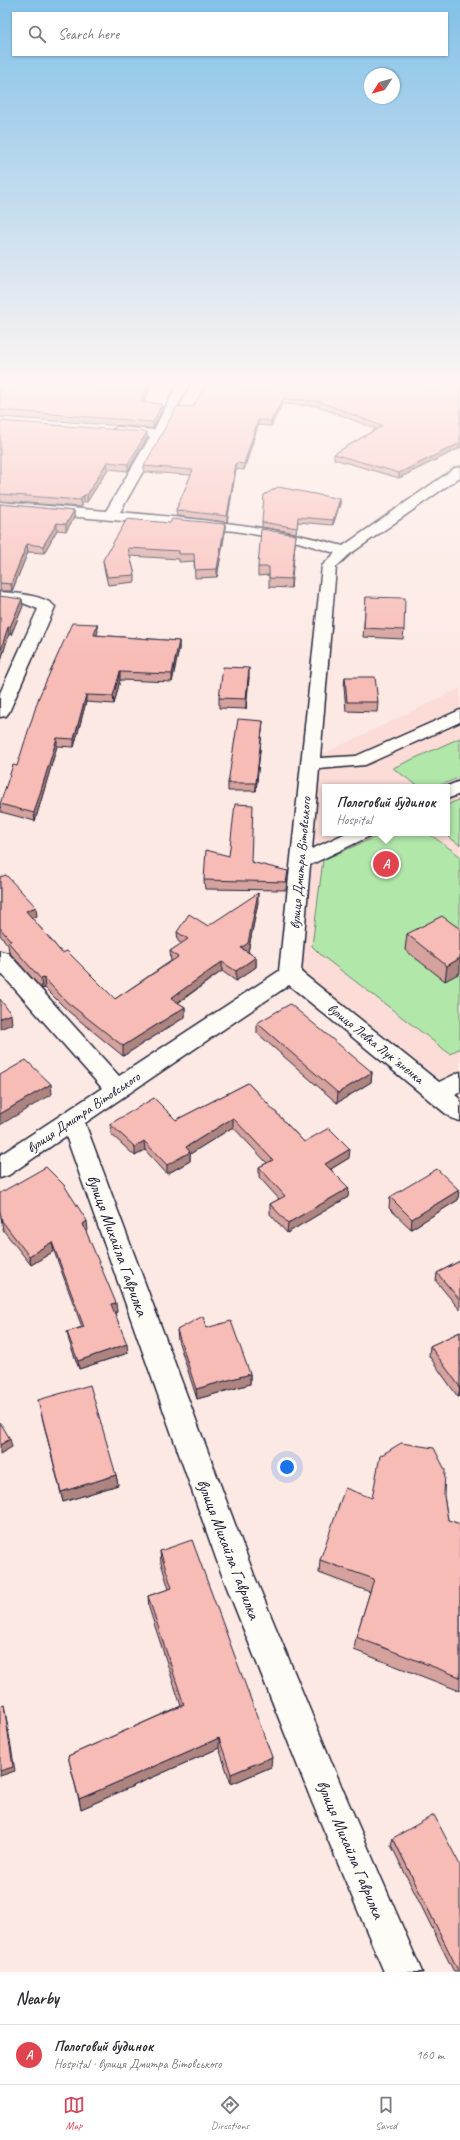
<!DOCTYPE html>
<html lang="en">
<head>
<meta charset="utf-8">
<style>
	body { margin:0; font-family:Caveat,sans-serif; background:#f2f2f3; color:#2b2b33 }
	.compass { position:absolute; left:364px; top:68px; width:36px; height:36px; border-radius:50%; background:#fff; box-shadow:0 1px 3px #0004; rotate:234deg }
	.you { position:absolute; left:287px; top:1467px; width:14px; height:14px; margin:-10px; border:3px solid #fff; border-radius:50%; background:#1a73e8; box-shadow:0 0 0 6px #1a73e833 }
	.badge { display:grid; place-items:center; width:26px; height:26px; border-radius:50%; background:#d1495b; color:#fff; font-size:13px; font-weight:700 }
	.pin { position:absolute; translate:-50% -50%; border:2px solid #fff; box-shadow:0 1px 4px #0006 }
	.popup { position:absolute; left:322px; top:784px; width:128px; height:52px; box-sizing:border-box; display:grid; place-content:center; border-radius:0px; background:#fff; filter:drop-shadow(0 1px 3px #0005); font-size:13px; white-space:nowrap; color:#7c7c81 }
	.popup b { font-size:15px; color:#2b2b33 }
	.popup::after { content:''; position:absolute; left:50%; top:100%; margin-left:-8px; border:8px solid transparent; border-top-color:#fff }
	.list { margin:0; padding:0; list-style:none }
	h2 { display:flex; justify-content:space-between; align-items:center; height:52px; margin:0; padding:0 16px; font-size:17px }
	h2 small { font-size:13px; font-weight:400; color:#7c7c81 }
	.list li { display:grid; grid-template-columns:26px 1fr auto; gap:12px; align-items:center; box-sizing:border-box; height:60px; padding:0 16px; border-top:1px solid #e1e1e2 }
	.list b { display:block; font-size:15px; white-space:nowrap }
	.list p { margin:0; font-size:13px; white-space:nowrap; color:#7c7c81 }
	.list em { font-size:13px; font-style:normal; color:#7c7c81 }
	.icon { flex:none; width:22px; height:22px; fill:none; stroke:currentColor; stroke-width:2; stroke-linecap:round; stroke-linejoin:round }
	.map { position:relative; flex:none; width:460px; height:1972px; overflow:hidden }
	.search { position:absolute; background:#fff; box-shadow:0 1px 3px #0004; left:12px; right:12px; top:12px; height:44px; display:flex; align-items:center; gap:10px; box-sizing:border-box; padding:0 14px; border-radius:0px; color:#7c7c81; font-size:15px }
	.sheet { height:112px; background:#fff }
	nav { display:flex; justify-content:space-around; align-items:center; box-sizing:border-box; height:56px; border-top:1px solid #e1e1e2; background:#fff; font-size:11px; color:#7c7c81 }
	nav a { display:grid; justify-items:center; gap:2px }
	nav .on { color:#d1495b }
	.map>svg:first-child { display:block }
	.built { fill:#fbdcd6; fill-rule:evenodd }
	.green { fill:#b2e7aa; stroke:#6a8472 }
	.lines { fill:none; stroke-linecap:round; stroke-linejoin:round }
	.minor-casing { stroke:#22223b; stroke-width:3 }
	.minor { fill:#fdfcf7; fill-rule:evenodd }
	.wall { fill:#d5a29d; stroke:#22223b }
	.shaded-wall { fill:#ae8480; stroke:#22223b }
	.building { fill:#f8bcb7; stroke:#22223b }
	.labels { text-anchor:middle; stroke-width:4; stroke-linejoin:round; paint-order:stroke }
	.street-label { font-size:14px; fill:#22223b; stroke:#fdfcf7 }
	.near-street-label { font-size:17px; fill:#22223b; stroke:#fdfcf7 }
</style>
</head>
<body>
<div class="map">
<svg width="460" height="1972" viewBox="0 0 460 1972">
	<rect width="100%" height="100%" fill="#fce9e4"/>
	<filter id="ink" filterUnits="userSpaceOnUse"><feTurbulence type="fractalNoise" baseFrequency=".025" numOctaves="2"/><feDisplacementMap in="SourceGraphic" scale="8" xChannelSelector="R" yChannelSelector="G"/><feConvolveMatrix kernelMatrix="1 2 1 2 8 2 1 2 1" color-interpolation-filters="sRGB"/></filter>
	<g filter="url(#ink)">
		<path class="built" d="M460,688v407l-159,-123 20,-217zM325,787h122v46h-122z"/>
		<path class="green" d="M460,738v39c-36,16 -36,14 -67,-9z
			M460,799v46l-17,-12h4v-28z
			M384,833h44l32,23v192l-10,6 -129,-99 -9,-9 11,-86z"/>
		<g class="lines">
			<defs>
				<path id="minor" d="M178,383h12l-26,51 -44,78c75,7 150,13 223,34l112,-78 5,-1v10l-110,77 -14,13 -16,191 36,-2 104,-46v12l-95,43 -46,4 -7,80 34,-16h25l-3,4 -58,28 -9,107 138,110 21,-10v20l-5,3 5,4v22l-9,-3 -162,-133 -204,138 169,452 89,215 79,182h-38l-72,-170 -90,-227 -156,-439 -57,39 -9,3v-23l102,-67 -102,-116v-21l8,2 111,123 160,-105 43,-405 13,-13 -37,-11 -63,-11 -235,-21v-8l106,9 44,-74 -33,-2 -6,-4 6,-4 37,3z
					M0,592c14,1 46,3 55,15l-46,105 -3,4 -6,1v-24l38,-84 -15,-6 -23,-1z
					M460,781v13l-13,5v-12h-2z"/>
			</defs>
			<use href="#minor" class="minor-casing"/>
			<use href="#minor" class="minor"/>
		</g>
		<path class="wall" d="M0,383h151l-7,19 18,2v6l-9,18 -153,-11z
			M460,383v65l-61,30 -65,-19v-5l42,-25 -59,-23 -35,-2 -11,22 -13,-1 -14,45 -8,-1 -9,53 -50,-6 -1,-6 15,-35 -47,-3v-6l49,-59z
			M0,421l147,17 -19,33 -20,-2 -21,33h-3l-3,5 -81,-6z
			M340,499v5l-7,21 -35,-3 -2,11 -34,-6v-5z
			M0,504l74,7v7l-8,13 -9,-1 -13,23 -16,-1 -16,39h-12z
			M170,523l55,1v8l-8,45 -22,1 -1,-17 -15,1v-3l-49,-3 5,19v7l-27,3 -4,-17 -1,-8z
			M295,543l-4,45 -22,-1v-12l-11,1v-9z
			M0,596l23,10 -12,29 -2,-1 -9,29z
			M366,597l38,33 -1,9 -40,-2z
			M98,631l-2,4 83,6v8l-7,33 -52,-2 -6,24 -28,-2 -12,45 -17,-1 -22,75 -34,-9 -1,-8 17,-38z
			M249,677l-3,32 -27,-1v-10z
			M345,677l33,25 -1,10 -31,-1 -2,-25z
			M262,729l-6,62h-28v-8z
			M252,862l35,18 -1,10 -81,-1 -1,-9z
			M0,877l37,39 -5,2 30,35 53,46 56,-38 -1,-10 12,-7 -4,-3 -1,-9 31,-6 50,-24 -10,50 8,5v10l-20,14 -14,-10 -44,32 7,4v10l-62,39 -55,-45 -23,-23 -3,1 -33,-37 -1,-7 -8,-10z
			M460,929l-15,52 -40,-31 2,-16z
			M257,1023l115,49 -1,10 -34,21 -80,-70z
			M248,1083l56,59 45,16 -18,11 17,28 -61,36 -17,-19v-10l9,-5 -20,-22v-10l8,-4 -34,-36 -43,27v7l-23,13 -22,-24 -10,6 -24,-22 -1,-10 66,-4z
			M459,1190l-1,10 -47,29 -22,-21 1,-11z
			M0,1211l88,19 -2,2 31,80 -2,1 13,40 -49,16 -10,-28 -2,-9 15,-5 -28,-76 -23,14 -28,-35z
			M460,1261v49l-24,-29 1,-8z
			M206,1328l44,46v10l-53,15 -19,-59 -1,-10z
			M460,1332v64l-2,1 -29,-41 1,-10z
			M38,1400l78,75 2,10 -55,17 -23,-93z
			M444,1496l4,24 12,4v167l-106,-41 2,-13 14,-45 -51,-19 1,-13z
			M160,1551l111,216 -40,17 -12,-36 -138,61 -13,-53 113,-50 -32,-98 -1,-12 21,-7 -8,-26z
			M393,1838l67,134h-6l-63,-127z"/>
		<path class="shaded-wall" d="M148,383h3l-10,26v-7z
			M283,399l-1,5 -11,22v-5z
			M162,404v6l-9,18v-6z
			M258,420v5l-14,45v-6z
			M147,432v6l-19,33v-7z
			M460,443v5l-61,30v-5z
			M107,462l1,7 -21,33v-7z
			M236,463v6l-9,53v-6z
			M84,495v7l-3,5 -1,-7z
			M340,499v5l-7,21v-5z
			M74,511v7l-8,13v-7z
			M57,523v7l-13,23 -1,-7z
			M225,524v8l-8,45v-8z
			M296,535l-1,8 -4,45v-9z
			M27,544l1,8 -16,39 -1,-7z
			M22,599l1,7 -12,29 -1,-8z
			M97,624l1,7 -4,12v-8z
			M8,627l1,7 -9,29v-11z
			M179,641v8l-7,33v-8z
			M249,668v9l-3,32v-10z
			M120,672v8l-6,24 -1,-8z
			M86,695v7l-12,45v-8z
			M263,721l-1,8 -6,62v-8z
			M57,738v8l-22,75 -1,-8z
			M258,893v9l-10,50 -7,-4z
			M36,907l1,9 -10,4 -1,-9z
			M256,957v10l-20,14v-10z
			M460,958v15l-15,8 2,-15z
			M222,962v9l-51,36v-9z
			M44,978l1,10 -3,1 -1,-10z
			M185,1007v10l-62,39v-10z
			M11,1014l1,10 -12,5v-11z
			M372,1072l-1,10 -34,21 1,-10z
			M51,1084l1,10 -52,31v-11z
			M233,1118v9l-43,27v7l-23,13v-9l19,-18z
			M144,1141l1,9 -10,6v-9z
			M350,1149l-1,9 -25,15 1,-9z
			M349,1188l-1,9 -61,36 1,-10z
			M459,1190l-1,10 -47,29 1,-10z
			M87,1221l1,9 -4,3 -1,-9z
			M52,1242l2,9 -23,14 -2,-9z
			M116,1303l1,9 -5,1 -1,-9z
			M127,1344l1,9 -49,16 -1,-8z
			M250,1374v10l-53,15 -1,-10z
			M460,1387v9l-2,1z
			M10,1439l2,8 -12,7v-9z
			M116,1475l2,10 -55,17 -2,-10z
			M4,1705l1,5 10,61 -15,5z
			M219,1738v10l-138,61 -2,-10z
			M272,1757l-1,10 -40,17v-10z"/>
		<path class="building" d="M0,383h148l-7,19 21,2 -9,18 -153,-12z
			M206,383h254v60l-61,30 -65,-19 48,-28 -64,-25 -35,-2 -12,22 -13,-1 -14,44 -8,-1 -9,53 -51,-6 17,-40 -49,-4 33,-60 16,1z
			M0,421l147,11 -19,32 -21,-2 -20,33h-3l-4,5 -80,-6z
			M278,487l62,12 -7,21 -35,-3 -1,11 -35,-6 2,-27z
			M0,504l74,7 -8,13 -9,-1 -14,23 -16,-2 -16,40 -11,-1z
			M127,519l43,4 2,-4 53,5 -8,45 -22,1 -1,-16h-15v-3l-51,-3 7,27 -28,2 -4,-17z
			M261,529l35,6 -5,44 -22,-1v-11h-11z
			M0,596l22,3 -12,28h-2l-8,25z
			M366,597l39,1 -1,32 -40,-2z
			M72,623l25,1 -3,11 85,6 -7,33 -52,-2 -7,24 -27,-1 -12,44 -17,-1 -23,75 -34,-9 13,-39 4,1 22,-69z
			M223,667l26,1 -3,31 -27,-1z
			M345,677h30l3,25h-31z
			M238,719l25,2 -7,62h-28z
			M235,804l18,1 -2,57 37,9 -2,11 -82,-2 2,-30 23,6z
			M6,875l30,32 -10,4 36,42 5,-2 48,48 63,-42 -8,-6 18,-12 -11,-7 12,-18 19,12 50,-33 -10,50 -7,5 15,9 -20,14 -14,-9 -51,36 14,9 -62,39 -56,-44 -23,-24 -3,1 -33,-37 3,-1 -11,-13v-51z
			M442,916l18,13v29l-13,8 -40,-32z
			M0,999l11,15 -11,4z
			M290,1004l82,68 -34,21 -81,-70z
			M26,1060l25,24 -51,30v-39z
			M248,1083l56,59 25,-14 21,21 -25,15 24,24 -61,35 -18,-19 15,-8 -26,-29 14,-7 -40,-42 -47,29 4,5 -23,13 -23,-24 -9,6 -25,-23 44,-26 22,22z
			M46,1167l18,18 23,36 -4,3 33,79 -5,1 16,40 -49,17 -11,-29 17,-5 -32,-85 -23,14 -27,-35 -2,-10v-18z
			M437,1169l22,21 -47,29 -22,-22z
			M460,1261v39l-23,-27z
			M203,1316l3,12 25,-7 19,53 -54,15 -19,-59z
			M460,1332v55l-30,-41z
			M90,1385l26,90 -55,17 -23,-92z
			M0,1422l10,17 -10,6z
			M401,1443l33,5 11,22 -1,26 4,24 12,4v153l-104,-40 18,-58 -54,-19 25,-72 27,10 8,-42z
			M192,1540l80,217 -41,17 -12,-36 -140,61 -11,-43 116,-51 -36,-109 24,-8 -12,-37z
			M4,1705l9,62 -13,4v-65z
			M434,1815l26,50v107h-1l-66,-134z"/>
	</g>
	<linearGradient id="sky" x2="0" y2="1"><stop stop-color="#82c1e8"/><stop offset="0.58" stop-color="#fef5f3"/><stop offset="1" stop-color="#fef5f3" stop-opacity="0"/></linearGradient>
	<rect width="460" height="659" fill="url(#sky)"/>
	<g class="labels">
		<g class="street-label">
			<text transform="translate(300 863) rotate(-85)" y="5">вулиця Дмитра Вітовського</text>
			<text transform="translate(376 1043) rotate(39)" y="5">вулиця Левка Лукʼяненка</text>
			<text transform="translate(83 1112) rotate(-34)" y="5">вулиця Дмитра Вітовського</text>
		</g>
		<g class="near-street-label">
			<text transform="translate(118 1245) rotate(70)" y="6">вулиця Михайла Гаврилка</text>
			<text transform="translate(229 1549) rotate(69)" y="6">вулиця Михайла Гаврилка</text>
			<text transform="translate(351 1849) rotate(67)" y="6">вулиця Михайла Гаврилка</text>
		</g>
	</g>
</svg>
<svg class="compass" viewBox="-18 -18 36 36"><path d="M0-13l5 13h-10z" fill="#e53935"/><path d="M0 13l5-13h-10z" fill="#7c7c81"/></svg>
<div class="you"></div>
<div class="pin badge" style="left:386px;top:864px;background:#e0444e">A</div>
<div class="popup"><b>Пологовий будинок</b>Hospital</div>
<div class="search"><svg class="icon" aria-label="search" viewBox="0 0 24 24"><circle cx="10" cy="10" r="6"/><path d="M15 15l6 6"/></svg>Search here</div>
</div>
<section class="sheet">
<h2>Nearby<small></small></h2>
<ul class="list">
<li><span class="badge" style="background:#e0444e">A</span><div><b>Пологовий будинок</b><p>Hospital · вулиця Дмитра Вітовського</p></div><em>160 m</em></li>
</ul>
</section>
<nav>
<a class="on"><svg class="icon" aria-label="map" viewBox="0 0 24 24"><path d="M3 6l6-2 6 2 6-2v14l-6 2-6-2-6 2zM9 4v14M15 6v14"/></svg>Map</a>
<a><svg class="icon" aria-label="directions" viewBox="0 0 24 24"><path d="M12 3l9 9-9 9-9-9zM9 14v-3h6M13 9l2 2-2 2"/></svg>Directions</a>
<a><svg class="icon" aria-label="saved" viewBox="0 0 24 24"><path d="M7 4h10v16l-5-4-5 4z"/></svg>Saved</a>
</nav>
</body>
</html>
